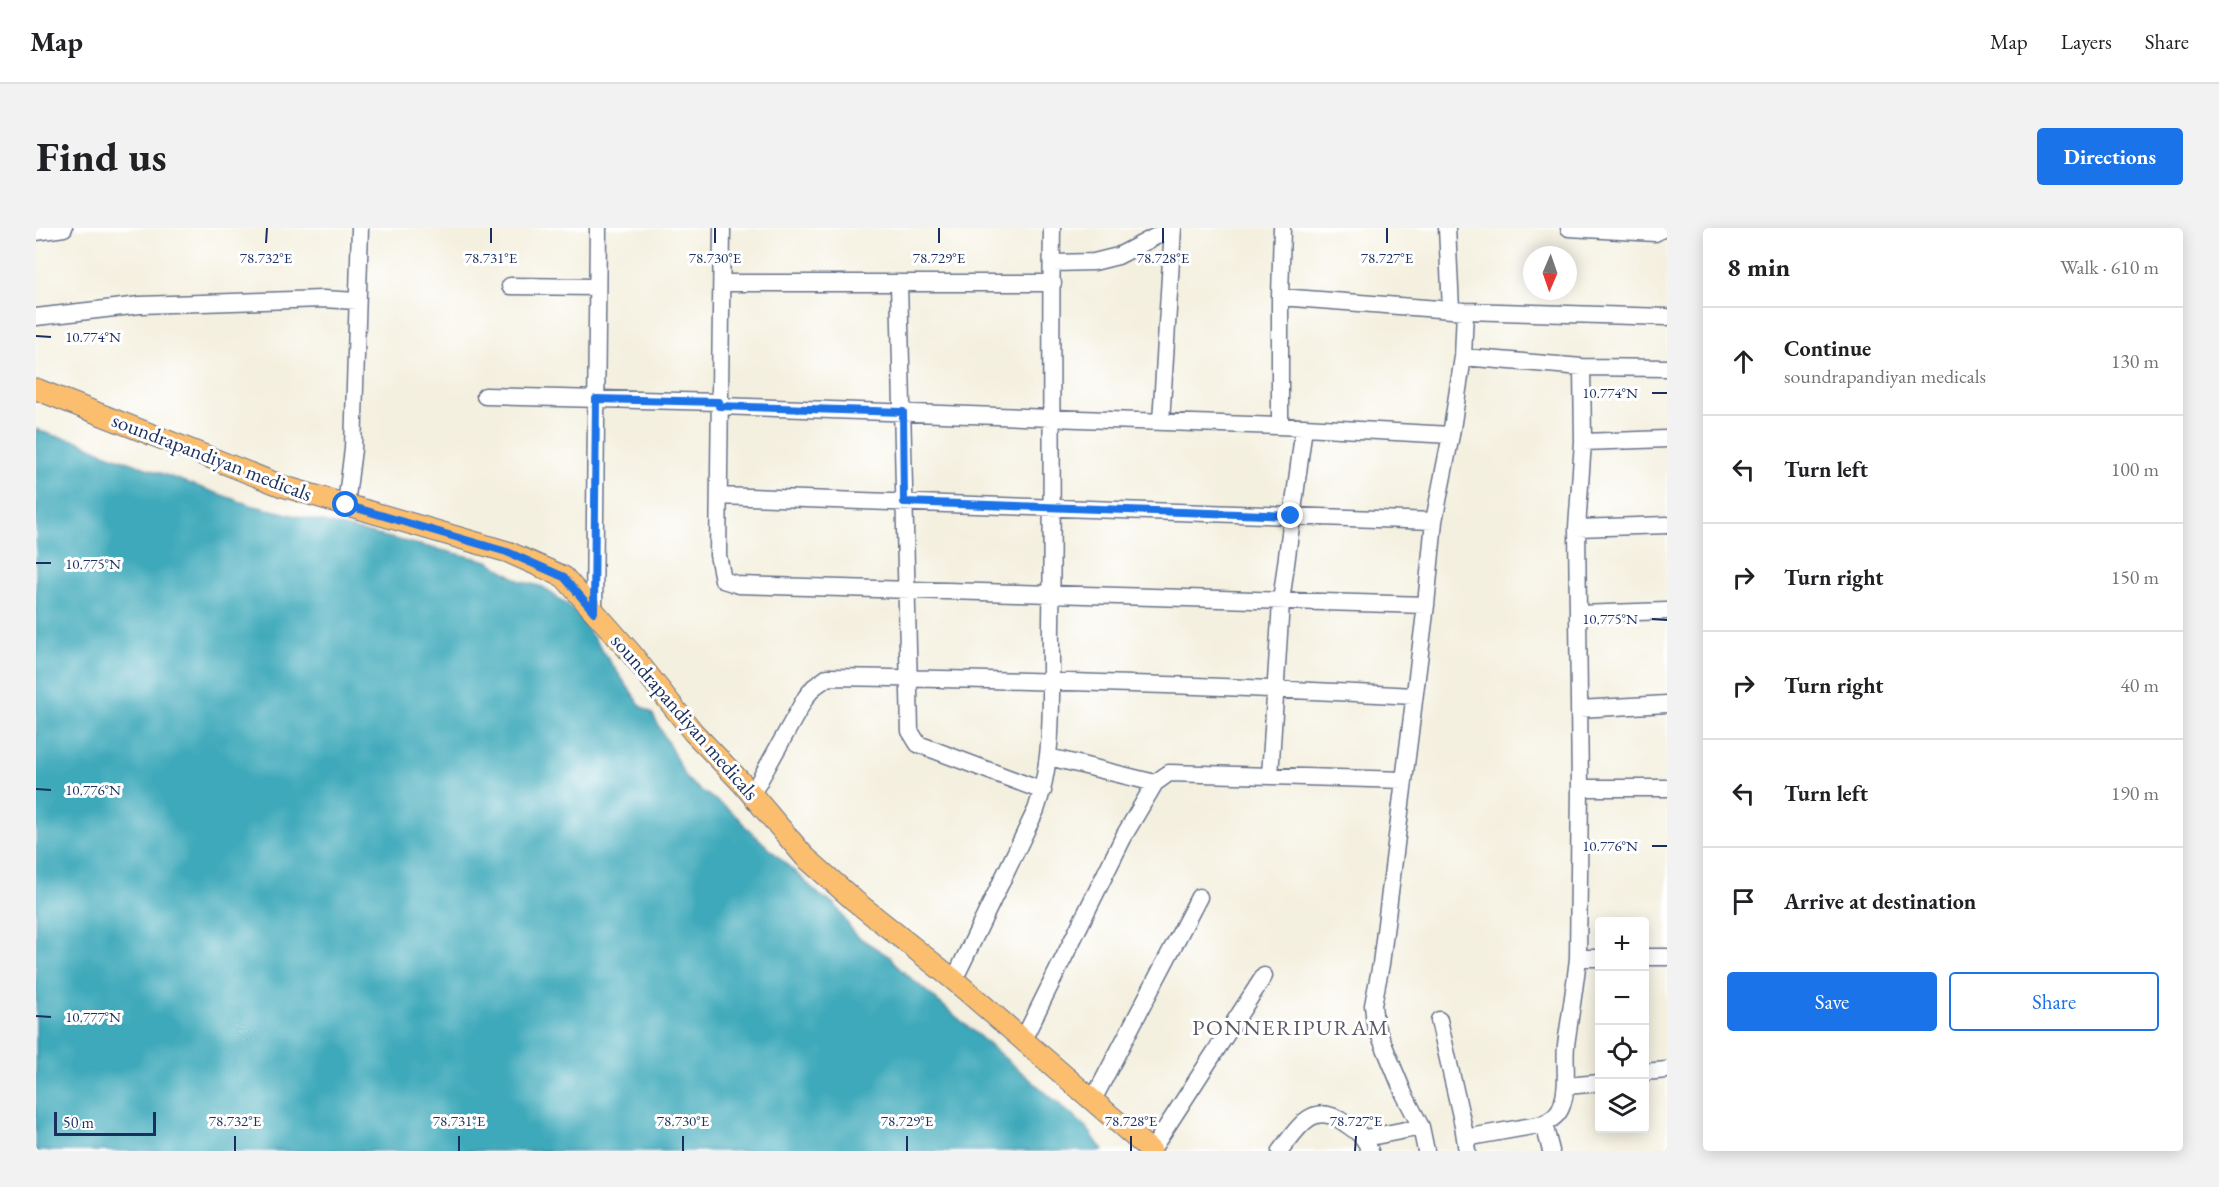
<!DOCTYPE html>
<html lang="en">
<head>
<meta charset="utf-8">
<style>
	body { margin:0; font-family:"EB Garamond",serif; background:#f2f2f2; color:#202124 }
	.controls { position:absolute; right:18px; bottom:18px; display:grid; overflow:hidden; border-radius:6px; box-shadow:0 3px 15px #0003 }
	.controls button { width:54px; height:54px; display:grid; place-items:center; padding:0; border:0; border-bottom:2px solid #e0e0e0; background:#fff; color:#202124; font:30px sans-serif }
	.compass { position:absolute; left:1487px; top:18px; width:54px; height:54px; border-radius:50%; background:#fff; box-shadow:0 3px 15px #0003; rotate:182deg }
	.scale { position:absolute; left:18px; bottom:15px; width:102px; box-sizing:border-box; padding-left:6px; border:3px solid #1b2f5e; border-top:0; font-size:16px; line-height:21px; white-space:nowrap; color:#1b2f5e; -webkit-text-stroke:4px #fff; paint-order:stroke }
	.stop { position:absolute; width:18px; height:18px; margin:-14px; border:4px solid #1a73e8; border-radius:50%; background:#fff }
	.stop.end { background:#1a73e8; border-color:#fff; box-shadow:0 2px 6px #0008 }
	.list { margin:0; padding:0; list-style:none }
	h2 { display:flex; justify-content:space-between; align-items:center; height:78px; margin:0; padding:0 24px; font-size:26px }
	h2 small { font-size:20px; font-weight:400; color:#757577 }
	.list li { display:grid; grid-template-columns:39px 1fr auto; gap:18px; align-items:center; box-sizing:border-box; height:108px; padding:0 24px; border-top:2px solid #e0e0e0 }
	.list b { display:block; font-size:22px; white-space:nowrap }
	.list p { margin:0; font-size:20px; white-space:nowrap; color:#757577 }
	.list em { font-size:20px; font-style:normal; color:#757577 }
	.actions { display:flex; gap:12px; padding:18px 24px }
	.actions a { flex:1; padding:14px 0; border:2px solid #1a73e8; border-radius:6px; text-align:center; font-size:21px; color:#1a73e8 }
	.actions .main { background:#1a73e8; color:#fff }
	.icon { flex:none; width:33px; height:33px; fill:none; stroke:currentColor; stroke-width:2; stroke-linecap:round; stroke-linejoin:round }
	.map { position:relative; flex:none; width:1631px; height:923px; overflow:hidden; border-radius:6px }
	header { display:flex; align-items:center; gap:36px; box-sizing:border-box; height:84px; padding:0 30px; background:#fff; border-bottom:2px solid #e0e0e0 }
	header strong { font-size:28px }
	nav { display:flex; gap:33px; margin-inline-start:auto; font-size:21px }
	.intro { display:flex; align-items:center; justify-content:space-between; box-sizing:border-box; height:144px; padding:0 36px }
	h1 { margin:0; font-size:42px }
	.button { padding:15px 27px; border-radius:6px; background:#1a73e8; color:#fff; font-size:21px; font-weight:700 }
	main { display:flex; gap:36px; padding:0 36px }
	aside { flex:1; background:#fff; border-radius:6px; box-shadow:0 3px 15px #0003 }
	.map>svg:first-child { display:block }
	.water { fill:#3ca9ba; stroke:#2c6c8c; stroke-width:1.5 }
	.lines { fill:none; stroke-linecap:round; stroke-linejoin:round }
	.minor-casing { stroke:#67738b; stroke-width:19 }
	.major-casing { stroke:#67738b; stroke-width:23 }
	.minor { stroke:#fff; stroke-width:16 }
	.major { stroke:#fabe6e; stroke-width:21 }
	.route { stroke:#1a73e8; stroke-width:8 }
	.ticks { fill:none; stroke:#1b2f5e; stroke-width:2 }
	.labels { text-anchor:middle; stroke-width:6; stroke-linejoin:round; paint-order:stroke }
	.street-label { font-size:21px; fill:#1b2f5e; stroke:#fff }
	.neighbourhood-label { font-size:22px; letter-spacing:1.5px; fill:#5a5964; stroke:#fff }
	.ticks-label { font-size:15px; text-anchor:middle; fill:#1b2f5e; stroke:#fff; stroke-width:6; stroke-linejoin:round; paint-order:stroke }
</style>
</head>
<body>
<header>
<strong>Map</strong>
<nav><a>Map</a><a>Layers</a><a>Share</a></nav>
</header>
<div class="intro"><h1>Find us</h1><a class="button">Directions</a></div>
<main>
<div class="map">
<svg width="1631" height="923" viewBox="0 0 1631 923">
	<rect width="100%" height="100%" fill="#fff"/>
	<filter id="ink" filterUnits="userSpaceOnUse"><feTurbulence type="fractalNoise" baseFrequency=".0167" numOctaves="2"/><feDisplacementMap in="SourceGraphic" scale="12" xChannelSelector="R" yChannelSelector="G"/><feConvolveMatrix kernelMatrix="1 2 1 2 8 2 1 2 1" color-interpolation-filters="sRGB"/></filter>
	<filter id="wash" filterUnits="userSpaceOnUse"><feTurbulence type="fractalNoise" baseFrequency=".008" numOctaves="4" result="noise"/><feDisplacementMap in="SourceGraphic" scale="24" xChannelSelector="R" yChannelSelector="G"/><feGaussianBlur stdDeviation="1.35" result="paint"/><feColorMatrix in="noise" values="0 0 0 0 0 0 0 0 0 0 0 0 0 0 0 0 0 1.4 0 .05"/><feComposite in="paint" operator="in"/></filter>
	<g filter="url(#wash)">
		<rect width="100%" height="100%" fill="#f4f0df"/>
		<path class="water" d="M0,201l15,6 27,6 26,12 146,52 238,56 32,20 23,6 31,23 67,96 11,7 35,66c17,17 43,26 58,47l78,72 11,5 21,32 35,22 9,11 188,160 16,23h-1067z"/>
	</g>
	<g filter="url(#ink)">
		<g class="lines">
			<defs>
				<path id="minor" d="M1411,0l4,81
					M1533,0l86,5 9,-5
					M0,4l28,-4
					M1016,35l42,-1 24,-6 54,-28
					M686,55h331
					M863,55l11,448 8,13 125,47
					M474,58l87,1
					M1244,69l185,14 202,6
					M0,89l104,-12 183,-6 34,2
					M1427,129l119,10 85,1
					M1546,139l1,75 -6,86 3,260 -2,170h22
					M449,168l234,6
					M683,178l585,21 147,8 -17,86 -8,84 -687,-20 -16,-5 -5,-25 4,-327
					M1125,194l12,-194
					M1244,198v-129l2,-69
					M1415,207l12,-78 2,-46
					M1547,214l84,-3
					M683,268l715,25
					M310,277l7,-56 7,-221
					M1541,300l90,-3
					M1390,377l-45,359 -8,41 2,19 29,70 17,33 5,24
					M558,384l4,-384
					M1542,386l89,-3
					M1543,481l88,-5
					M1013,529l106,26
					M1234,548l11,-174 23,-175
					M1544,560h87
					M716,566l54,-97 8,-10 14,-10c195,3 390,8 585,19
					M1608,729h23
					M918,752l82,-170c20,-55 14,-127 15,-185 2,-133 -1,-265 1,-397
					M1403,792l24,105 4,26
					M987,812l102,-206 30,-51 14,-10 235,7
					M1608,844l23,-2
					M1530,858l34,-3
					M1057,872l106,-203
					M1508,896l7,27
					M1329,910l56,-11
					M1429,910l79,-14c8,-5 15,-9 18,-19 7,-20 2,-40 4,-60 4,-29 9,-58 12,-87
					M1115,923l113,-175
					M1244,923c19,-24 33,-52 66,-27 13,9 18,12 24,27"/>
				<path id="major" d="M0,161l246,97 226,66 56,25 67,76 62,79 49,51 63,74 50,44 99,79 197,171"/>
			</defs>
			<use href="#minor" class="minor-casing"/>
			<use href="#major" class="major-casing"/>
			<use href="#minor" class="minor"/>
			<use href="#major" class="major"/>
		</g>
	</g>
	<g class="lines" filter="url(#ink)">
		<path class="route" d="M310,277l161,47 57,25 30,35 2,-213 123,3v4l184,6 1,90 387,14"/>
	</g>
	<path class="ticks" d="M230,15l1,-15M455,15v-15M679,15v-15M903,15v-15M1127,15v-15M1351,15v-15M0,108l15,1M1616,165h15M0,335h15M1616,391l15,1M0,561l15,1M1616,618h15M0,788l15,1M199,923v-15M423,923v-15M647,923v-15M871,923v-15M1095,923v-15M1319,923l1,-15"/>
	<g class="labels">
		<g class="street-label">
			<text transform="translate(176 229) rotate(21)" y="7">soundrapandiyan medicals</text>
			<text transform="translate(649 489) rotate(49)" y="7">soundrapandiyan medicals</text>
		</g>
		<g class="neighbourhood-label">
			<text x="1255" y="807">PONNERIPURAM</text>
		</g>
	</g>
	<g class="ticks-label">
		<text x="230" y="35">78.732°E</text>
		<text x="455" y="35">78.731°E</text>
		<text x="679" y="35">78.730°E</text>
		<text x="903" y="35">78.729°E</text>
		<text x="1127" y="35">78.728°E</text>
		<text x="1351" y="35">78.727°E</text>
		<text x="57" y="114">10.774°N</text>
		<text x="1574" y="170">10.774°N</text>
		<text x="57" y="341">10.775°N</text>
		<text x="1574" y="396">10.775°N</text>
		<text x="57" y="567">10.776°N</text>
		<text x="1574" y="623">10.776°N</text>
		<text x="57" y="794">10.777°N</text>
		<text x="199" y="898">78.732°E</text>
		<text x="423" y="898">78.731°E</text>
		<text x="647" y="898">78.730°E</text>
		<text x="871" y="898">78.729°E</text>
		<text x="1095" y="898">78.728°E</text>
		<text x="1320" y="898">78.727°E</text>
	</g>
</svg>
<div class="controls">
<button>+</button>
<button>−</button>
<button><svg class="icon" aria-label="locate" viewBox="0 0 24 24"><circle cx="12" cy="12" r="6"/><path d="M12 2v4M12 18v4M2 12h4M18 12h4"/></svg></button>
<button><svg class="icon" aria-label="layers" viewBox="0 0 24 24"><path d="M12 4l9 5-9 5-9-5zM3 14l9 5 9-5"/></svg></button>
</div>
<svg class="compass" viewBox="-18 -18 36 36"><path d="M0-13l5 13h-10z" fill="#e53935"/><path d="M0 13l5-13h-10z" fill="#757577"/></svg>
<div class="scale">50 m</div>
<div class="stop" style="left:310px;top:277px"></div>
<div class="stop end" style="left:1255px;top:288px"></div>
</div>
<aside>
<h2>8 min<small>Walk · 610 m</small></h2>
<ul class="list">
<li><svg class="icon" aria-label="ahead" viewBox="0 0 24 24"><path d="M12 20V5M6 11l6-6 6 6"/></svg><div><b>Continue</b><p>soundrapandiyan medicals</p></div><em>130 m</em></li>
<li><svg class="icon" aria-label="left" viewBox="0 0 24 24"><path d="M17 20v-9H6M10 6l-5 5 5 5"/></svg><div><b>Turn left</b></div><em>100 m</em></li>
<li><svg class="icon" aria-label="right" viewBox="0 0 24 24"><path d="M7 20v-9h11M14 6l5 5-5 5"/></svg><div><b>Turn right</b></div><em>150 m</em></li>
<li><svg class="icon" aria-label="right" viewBox="0 0 24 24"><path d="M7 20v-9h11M14 6l5 5-5 5"/></svg><div><b>Turn right</b></div><em>40 m</em></li>
<li><svg class="icon" aria-label="left" viewBox="0 0 24 24"><path d="M17 20v-9H6M10 6l-5 5 5 5"/></svg><div><b>Turn left</b></div><em>190 m</em></li>
<li><svg class="icon" aria-label="arrive" viewBox="0 0 24 24"><path d="M6 21V4h12l-3 4 3 4H6"/></svg><div><b>Arrive at destination</b></div></li>
</ul>
<div class="actions"><a class="main">Save</a><a>Share</a></div>
</aside>
</main>
</body>
</html>
